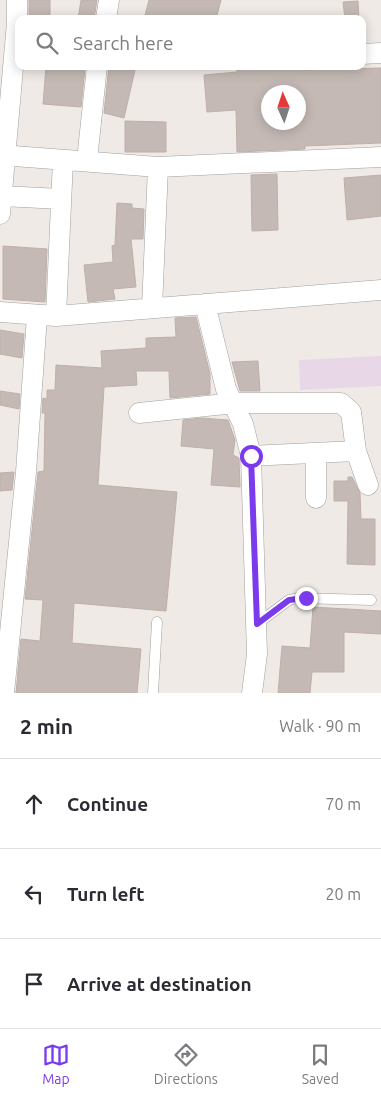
<!DOCTYPE html>
<html lang="en">
<head>
<meta charset="utf-8">
<style>
	body { margin:0; font-family:Ubuntu,sans-serif; background:#f7f7f7; color:#2b2b33 }
	.compass { position:absolute; left:261px; top:85px; width:45px; height:45px; border-radius:50%; background:#fff; box-shadow:0 2px 12px #0003; rotate:357deg }
	.stop { position:absolute; width:15px; height:15px; margin:-11px; border:4px solid #7c3aed; border-radius:50%; background:#fff }
	.stop.end { background:#7c3aed; border-color:#fff; box-shadow:0 1px 5px #0008 }
	.list { margin:0; padding:0; list-style:none }
	h2 { display:flex; justify-content:space-between; align-items:center; height:65px; margin:0; padding:0 20px; font-size:21px }
	h2 small { font-size:16px; font-weight:400; color:#7c7c81 }
	.list li { display:grid; grid-template-columns:32px 1fr auto; gap:15px; align-items:center; box-sizing:border-box; height:90px; padding:0 20px; border-top:1px solid #e1e1e2 }
	.list b { display:block; font-size:19px; white-space:nowrap }
	.list em { font-size:16px; font-style:normal; color:#7c7c81 }
	.icon { flex:none; width:28px; height:28px; fill:none; stroke:currentColor; stroke-width:2; stroke-linecap:round; stroke-linejoin:round }
	.map { position:relative; flex:none; width:381px; height:693px; overflow:hidden }
	.search { position:absolute; background:#fff; box-shadow:0 2px 12px #0003; left:15px; right:15px; top:15px; height:55px; display:flex; align-items:center; gap:12px; box-sizing:border-box; padding:0 18px; border-radius:10px; color:#7c7c81; font-size:19px }
	.sheet { height:335px; background:#fff }
	nav { display:flex; justify-content:space-around; align-items:center; box-sizing:border-box; height:70px; border-top:1px solid #e1e1e2; background:#fff; font-size:14px; color:#7c7c81 }
	nav a { display:grid; justify-items:center; gap:2px }
	nav .on { color:#7c3aed }
	.map>svg:first-child { display:block }
	.industrial { fill:#e8d7e7 }
	.building { fill:#c4b9b5; stroke:#c0afa8; fill-rule:evenodd }
	.lines { fill:none; stroke-linecap:round; stroke-linejoin:round }
	.lane-casing { stroke:#a0a0a0; stroke-width:11 }
	.street-casing { stroke:#a0a0a0; stroke-width:21 }
	.lane { stroke:#fff; stroke-width:10 }
	.street { stroke:#fff; stroke-width:20 }
	.route { stroke:#7c3aed; stroke-width:6 }
</style>
</head>
<body>
<div class="map">
<svg width="381" height="693" viewBox="0 0 381 693">
	<rect width="100%" height="100%" fill="#efeae5"/>
	<path class="industrial" d="M381,356v30l-81,4 -1,-30z"/>
	<path class="building" d="M29,0h21v19h-21z
		M81,0h16l-3,19h-16z
		M149,0h72l-5,19h-72z
		M358,1l1,18h-14l-2,-17z
		M46,66l39,2 -4,39 -38,-3z
		M109,66l26,4 -11,48 -20,-5z
		M303,66v4l78,-2v75l-76,3v3l-68,3 -1,-42 -29,2 -3,-37 33,-3v-2zM268,92h30v30h-30z
		M125,121l41,1v30h-41z
		M277,174l1,56 -26,1 -1,-56z
		M381,175v41l-34,4 -3,-42z
		M117,203l15,1v4l12,1 -1,30h-12l5,48 -23,2 2,10 -27,3 -4,-37 29,-3 -1,-16 3,-1z
		M3,246l44,3 -2,53 -42,-3z
		M196,317l14,57v20l-40,4 -1,-27h-33l1,14 -33,2 -6,98 79,7 -11,119 -92,-8 -2,40 69,6 -4,44h-121l5,-54 19,2 3,-41 -18,-1 13,-127 6,-1 1,-58h-3l1,-15 4,1v-9h8l1,-25 46,3 -1,-17 45,-3v-10l30,-1 -1,-19z
		M0,330l24,4 -2,24 -22,-4z
		M258,361l2,30h-20l-8,-29z
		M0,391l20,3 -1,15 -19,-4z
		M202,418l26,2 7,20 -2,15 6,3 1,29 -29,-2 3,-36 -33,-3 2,-26z
		M14,472l-2,18 -12,1v-18z
		M348,477h4l8,16 1,26h14v46l-28,-1 1,-63h-14v-20h14z
		M313,607l68,4v23l-37,-2v40h-32l-2,21h-32l4,-47 28,2z"/>
	<g class="lines">
		<defs>
			<path id="lane" d="M257,624l32,-24 8,-2 74,2
				M153,693l4,-71"/>
			<path id="street" d="M106,19l3,-19
				M362,54l19,-1
				M0,155l158,12 223,-10
				M87,160l10,-94
				M2,196l59,3
				M0,214l17,-191v-23
				M205,304l21,85 17,35 8,32 6,198 -5,39
				M152,308l6,-141
				M0,312l56,4 325,-26
				M56,316l7,-156
				M139,413l96,-10h106l10,9 5,39 12,34
				M316,453v45
				M251,456l105,-5
				M4,693l22,-221 11,-156"/>
		</defs>
		<use href="#lane" class="lane-casing"/>
		<use href="#street" class="street-casing"/>
		<use href="#lane" class="lane"/>
		<use href="#street" class="street"/>
	</g>
	<g class="lines">
		<path class="route" d="M251,456l6,168 32,-24 17,-2"/>
	</g>
</svg>
<svg class="compass" viewBox="-18 -18 36 36"><path d="M0-13l5 13h-10z" fill="#e53935"/><path d="M0 13l5-13h-10z" fill="#7c7c81"/></svg>
<div class="stop" style="left:251px;top:456px"></div>
<div class="stop end" style="left:306px;top:598px"></div>
<div class="search"><svg class="icon" aria-label="search" viewBox="0 0 24 24"><circle cx="10" cy="10" r="6"/><path d="M15 15l6 6"/></svg>Search here</div>
</div>
<section class="sheet">
<h2>2 min<small>Walk · 90 m</small></h2>
<ul class="list">
<li><svg class="icon" aria-label="ahead" viewBox="0 0 24 24"><path d="M12 20V5M6 11l6-6 6 6"/></svg><div><b>Continue</b></div><em>70 m</em></li>
<li><svg class="icon" aria-label="left" viewBox="0 0 24 24"><path d="M17 20v-9H6M10 6l-5 5 5 5"/></svg><div><b>Turn left</b></div><em>20 m</em></li>
<li><svg class="icon" aria-label="arrive" viewBox="0 0 24 24"><path d="M6 21V4h12l-3 4 3 4H6"/></svg><div><b>Arrive at destination</b></div></li>
</ul>
</section>
<nav>
<a class="on"><svg class="icon" aria-label="map" viewBox="0 0 24 24"><path d="M3 6l6-2 6 2 6-2v14l-6 2-6-2-6 2zM9 4v14M15 6v14"/></svg>Map</a>
<a><svg class="icon" aria-label="directions" viewBox="0 0 24 24"><path d="M12 3l9 9-9 9-9-9zM9 14v-3h6M13 9l2 2-2 2"/></svg>Directions</a>
<a><svg class="icon" aria-label="saved" viewBox="0 0 24 24"><path d="M7 4h10v16l-5-4-5 4z"/></svg>Saved</a>
</nav>
</body>
</html>
